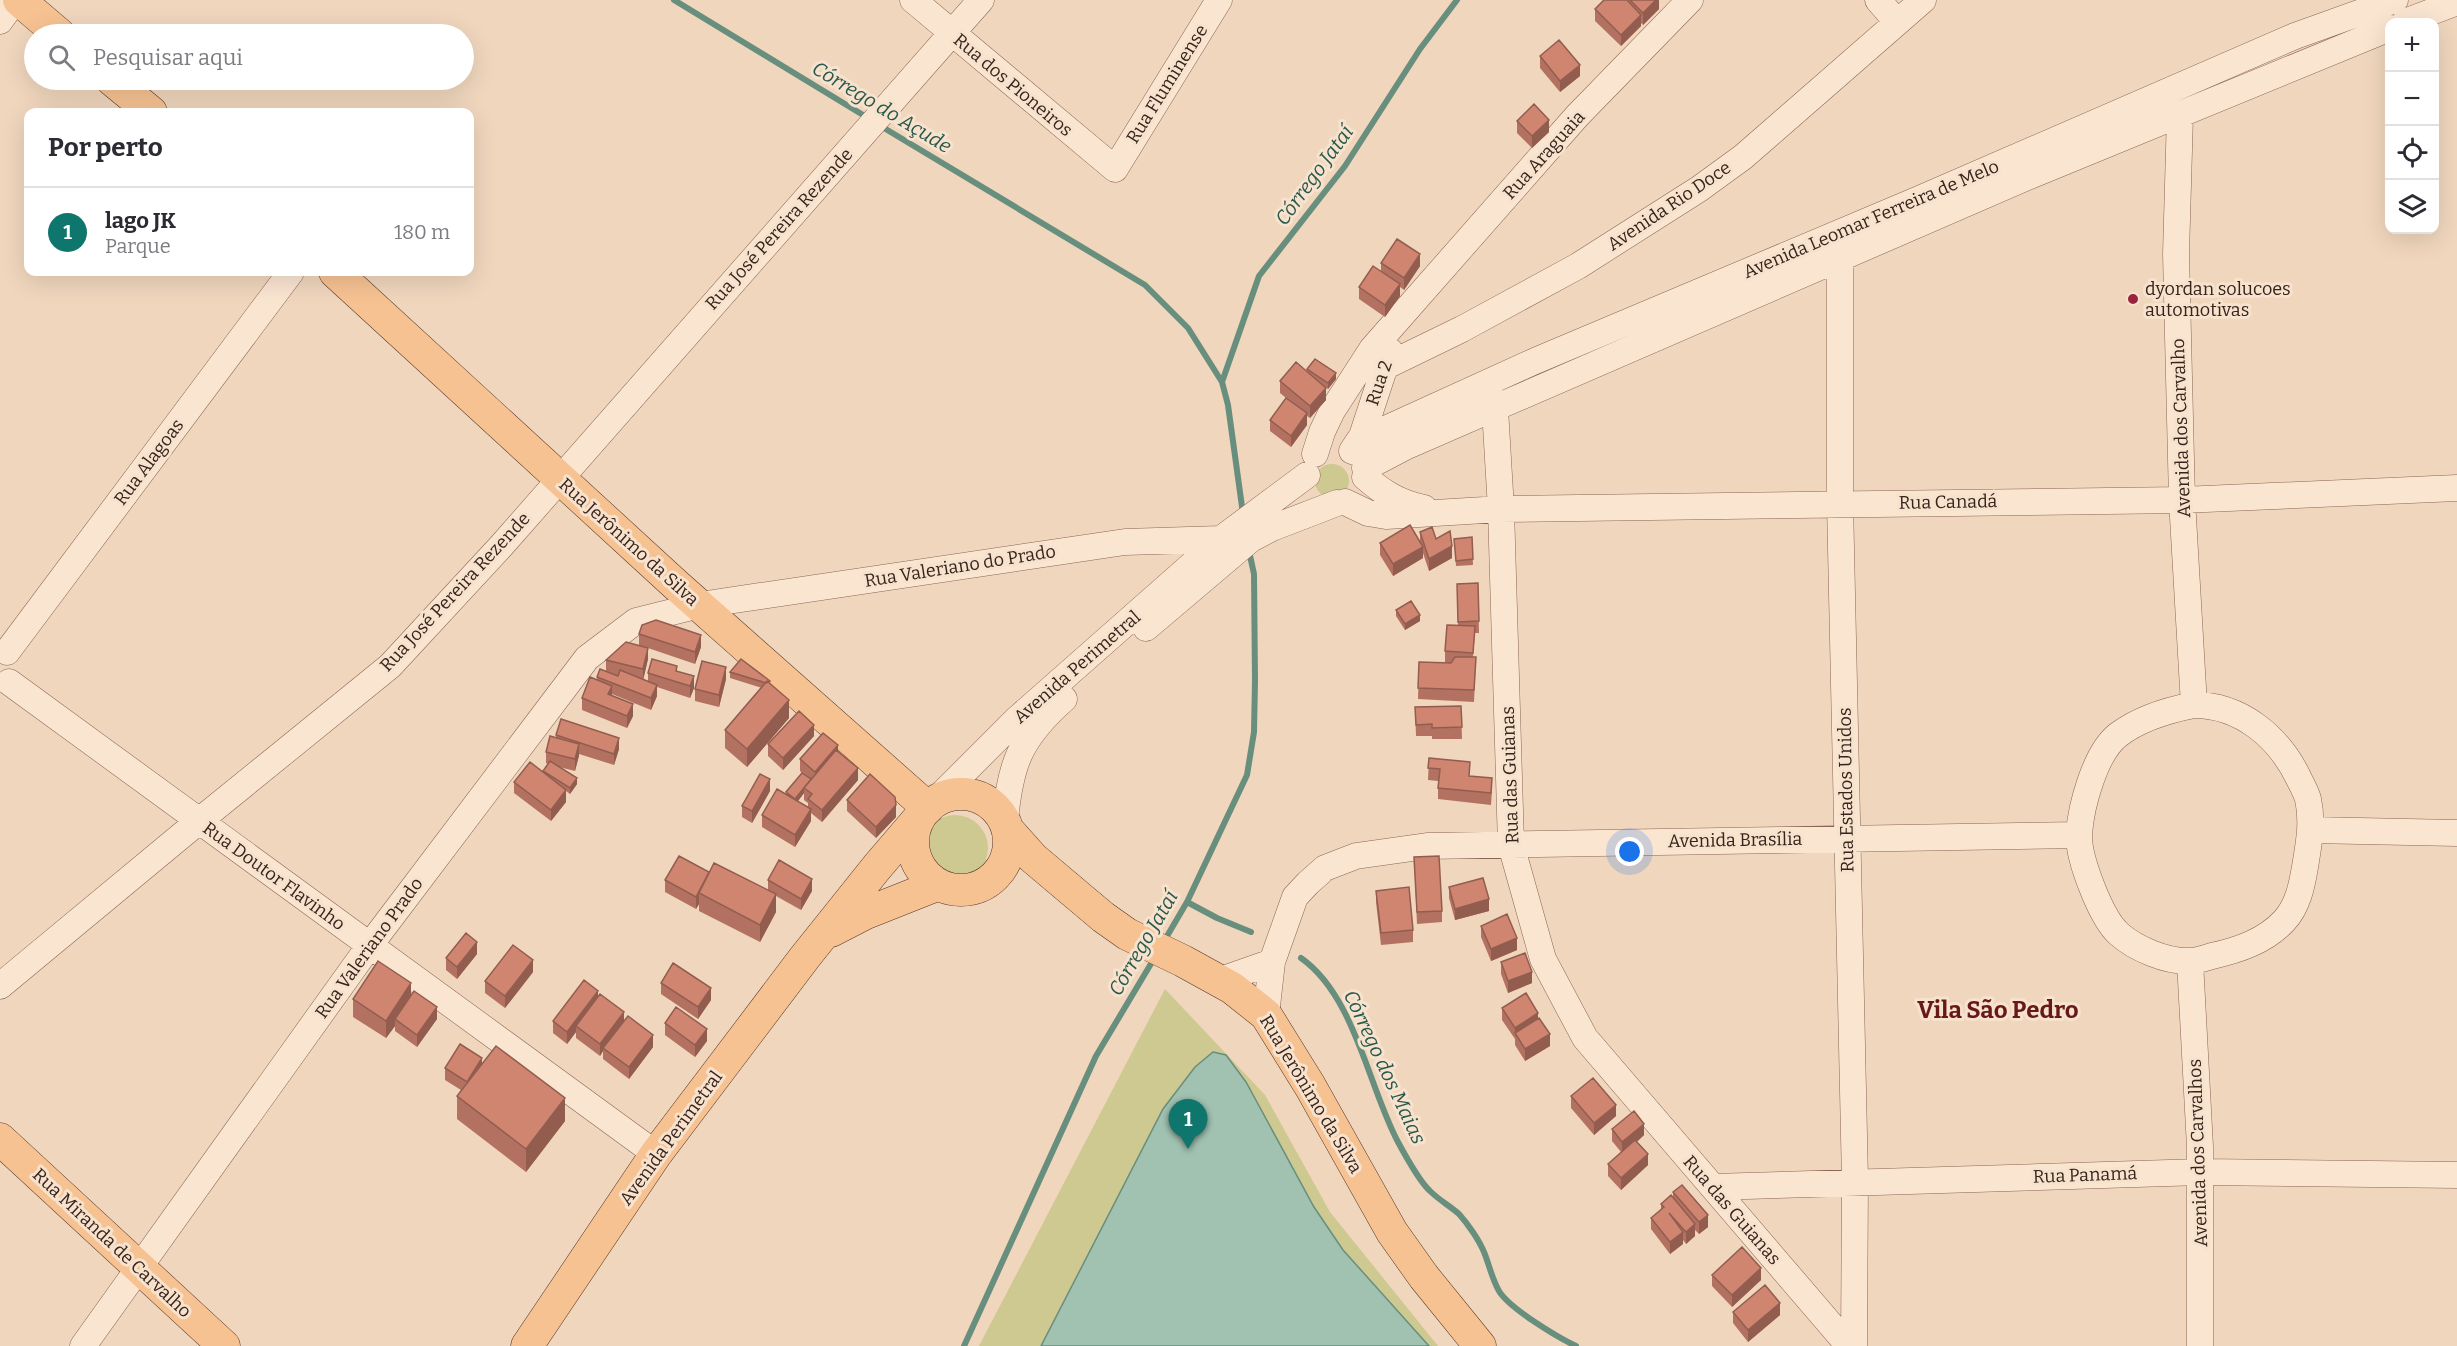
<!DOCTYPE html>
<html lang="pt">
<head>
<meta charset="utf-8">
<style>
	body { margin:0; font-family:Bitter,serif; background:#f7f7f7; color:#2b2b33 }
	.controls { position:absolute; right:18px; top:18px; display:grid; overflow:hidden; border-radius:12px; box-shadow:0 6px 24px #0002 }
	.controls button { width:54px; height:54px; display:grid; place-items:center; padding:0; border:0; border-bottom:2px solid #e1e1e2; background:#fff; color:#2b2b33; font:30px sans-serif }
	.you { position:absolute; left:1630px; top:852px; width:21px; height:21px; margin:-15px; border:4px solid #fff; border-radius:50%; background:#1a73e8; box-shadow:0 0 0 9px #1a73e833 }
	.badge { display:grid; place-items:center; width:39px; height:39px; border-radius:50%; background:#0f766e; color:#fff; font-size:20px; font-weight:700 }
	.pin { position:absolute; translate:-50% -50px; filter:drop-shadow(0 2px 3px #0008) }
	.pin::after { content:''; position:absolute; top:32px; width:21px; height:18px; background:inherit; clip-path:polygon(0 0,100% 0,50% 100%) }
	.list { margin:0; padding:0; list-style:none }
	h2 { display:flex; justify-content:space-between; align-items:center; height:78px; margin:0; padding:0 24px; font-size:26px }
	h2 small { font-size:20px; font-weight:400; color:#7c7c81 }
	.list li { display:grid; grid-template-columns:39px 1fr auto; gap:18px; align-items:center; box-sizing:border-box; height:90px; padding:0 24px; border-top:2px solid #e1e1e2 }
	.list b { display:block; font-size:22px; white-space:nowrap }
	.list p { margin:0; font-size:20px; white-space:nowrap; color:#7c7c81 }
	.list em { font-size:20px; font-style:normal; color:#7c7c81 }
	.icon { flex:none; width:33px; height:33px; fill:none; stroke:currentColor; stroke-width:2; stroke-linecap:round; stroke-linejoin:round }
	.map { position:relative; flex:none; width:2457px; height:1346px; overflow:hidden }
	.search { position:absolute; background:#fff; box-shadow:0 6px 24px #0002; left:24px; top:24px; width:450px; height:66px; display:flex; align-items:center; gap:15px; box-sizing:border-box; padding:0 21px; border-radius:33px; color:#7c7c81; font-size:22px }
	.panel { position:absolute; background:#fff; box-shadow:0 6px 24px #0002; left:24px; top:108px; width:450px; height:168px; border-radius:12px }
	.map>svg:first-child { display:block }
	.green { fill:#cec891 }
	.water { fill:#a1c1b1; stroke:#688f7d; stroke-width:1.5 }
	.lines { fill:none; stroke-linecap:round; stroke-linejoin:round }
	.stream { stroke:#688f7d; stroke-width:6 }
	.minor-casing { stroke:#896656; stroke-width:27 }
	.major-casing { stroke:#56362a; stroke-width:33 }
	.minor { stroke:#fae5d1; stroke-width:26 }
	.major { stroke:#f6c292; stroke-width:32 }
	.wall { fill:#b37261; fill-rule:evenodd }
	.shaded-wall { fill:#925d4f }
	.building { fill:#d08571; stroke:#925d4f; stroke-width:1.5 }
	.poi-dot { fill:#9a233d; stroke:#f7e2cd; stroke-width:2 }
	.labels { text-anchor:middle; stroke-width:6; stroke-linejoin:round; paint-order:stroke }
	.street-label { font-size:18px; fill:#37231b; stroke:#f7e2cd }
	.poi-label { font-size:18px; fill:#37231b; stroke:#f7e2cd; text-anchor:start }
	.water-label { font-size:20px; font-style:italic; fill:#29584b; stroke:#f7e2cd }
	.district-label { font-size:24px; font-weight:bold; fill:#661918; stroke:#f7e2cd }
</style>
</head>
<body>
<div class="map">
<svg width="2457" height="1346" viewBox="0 0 2457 1346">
	<rect width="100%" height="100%" fill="#f0d6bd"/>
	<path class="green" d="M1315 481a17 17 0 1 1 34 0a17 17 0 1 1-34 0Z
		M922 848a33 33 0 1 1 66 0a33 33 0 1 1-66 0Z
		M1165,989l100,106 65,117 108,134h-459z"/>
	<path class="water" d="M1213,1052l13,3 20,27 68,125 29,43 86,96h-388l122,-237 32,-42z"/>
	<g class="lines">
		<path class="stream" d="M674,0l194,118
			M879,125l266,160 43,43 34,54 6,23 15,109
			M1222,382l37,-106 86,-110 75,-117 37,-49
			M1187,902l30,16 34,14
			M1163,943l24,-41 60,-127 7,-43 1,-51 -1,-107 -5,-23
			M1301,958c54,38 67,128 97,184 7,13 21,39 32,49 9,9 20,15 29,23 9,10 20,26 25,38 5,12 8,27 15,39 10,17 58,46 77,55
			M964,1346l132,-290 59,-99"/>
		<defs>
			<path id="minor" d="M913,0l202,169 104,-169
				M1878,0l19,22
				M0,21l15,-21
				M2405,22l52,-20
				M2180,115l-4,139 6,246 12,205
				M1834,245l6,13v245l15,678 -1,165
				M1384,367l78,-38 116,-63 121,-77 44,-32 180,-157
				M1490,395l5,14 6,100 10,336 32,114 42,79 264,308
				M1352,451l10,-15 28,-85
				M1355,452l26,-21 154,-70 382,-161 378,-164 100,-36
				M1315,454l7,-22 10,-21 40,-62 205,-233 113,-116
				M1365,468l42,-22 625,-271 358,-147
				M1365,477c18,16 35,26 59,31
				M1345,502l23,11 18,3 115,-7 681,-9 275,-12
				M1146,628l105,-89 21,-11 65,-25
				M7,652l284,-380
				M9,682l647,472
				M2194,705c47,0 85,32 105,74 3,6 7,13 9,20 5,23 1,44 -3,68 -3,18 -7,39 -21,54 -19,20 -45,29 -72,35 -7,2 -15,5 -22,5 -23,1 -54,-12 -71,-27 -18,-16 -41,-76 -40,-100 2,-28 16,-81 39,-99 21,-16 50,-25 76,-30z
				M932,804l85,-85 204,-180 86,-64
				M1005,821c5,-57 15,-83 59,-122
				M2311,830l146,3
				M2190,961l10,186v199
				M1218,981l54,-19
				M0,986l199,-165 191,-155 112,-121 479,-545
				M1266,1015l6,-53 23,-65 13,-14 17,-15 31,-12 71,-10 652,-11
				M1713,1187l488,-15 256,3
				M83,1346l287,-401 217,-287 49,-37 64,-16 425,-63 96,-3"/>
			<path id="major" d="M19,0l40,34
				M112,80l39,32
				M335,272l340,312 253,224
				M913 842a48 48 0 1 1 96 0a48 48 0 1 1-96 0Z
				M1008,830l25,28 70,59 24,17 56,27 49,27 34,27 44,71 82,146 32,45 56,69
				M831,931l33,-17 73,-29
				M0,1139l224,207
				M527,1346l129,-192 149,-197 72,-90 42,-49"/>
		</defs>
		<use href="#minor" class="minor-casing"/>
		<use href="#major" class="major-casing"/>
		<use href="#minor" class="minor"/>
		<use href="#major" class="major"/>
	</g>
	<path class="wall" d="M1604,0h55v9l-16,16 -2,-2v3l-20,20 -26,-25v-12z
		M1540,56l40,20 -20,16 -20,-24z
		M1517,121l32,11 -17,16 -15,-15z
		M1381,263l39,3 -16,24 -4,-3v9l-15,21 -26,-18v-12l22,-16z
		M1307,369l29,10 -8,10 -4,-3 2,14 -16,18 -3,-2v9l-16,22 -21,-16v-11l16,-22 -6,-5v-12l27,-9z
		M1420,532l16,7 16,19 -23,13 -6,-18v5l-30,18 -13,-21v-12l40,-2z
		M1472,537l1,28 -17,1 -2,-27z
		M1478,583l1,50h-4l-2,24h3l-2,45 -56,-3 1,-37 26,1v-12l13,-26 -1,-41z
		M1396,610l24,11 -15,9 -9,-14z
		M639,634l62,13 -6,17 -47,-16v11l-5,20 5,2v-8l29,-1 17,16 -4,10 -33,-11v9l-6,14 -39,-16v1l21,21 -6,12 -45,-18v-12l15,-18v-3l9,-6v-11l33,-15z
		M730,672l40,11 19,35 -42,49 -22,-19v-18l37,-42 -32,-10z
		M726,679l-7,28 -24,-6v-12z
		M1461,706l1,33h-30v-3h-16l-1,-29z
		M556,735l63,14 -5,16 -35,-11 -4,17 -16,-4 18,17 -7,10 -4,-3v11l-15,19 -37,-28v-11l29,-9v-2l5,-7 -2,-1v-11l10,-14z
		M814,736l-31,34 -15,-14v-12z
		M838,751l20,29 -36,42 -11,-9v8l-16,26 -33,-20v-12l24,-20v-3l16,-19 -2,-2v-12zM804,793v7l4,3v5l-10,-7z
		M1429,758l63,32 -1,15 -53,-6v-18l-10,-1z
		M770,791l-18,32 -10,-6v-11z
		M847,800l49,17 -20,21 -29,-27z
		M1414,857l28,54v11l-25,2z
		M709,872l59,18v-10l44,11 -11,19 -25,-14v16l-16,30 -61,-31v-7l-3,5 -31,-17v-12z
		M1449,887l40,24 -34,9 -6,-22z
		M1376,891l37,39v12l-32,3 -5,-43z
		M1481,926l36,24 -26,11 -10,-24z
		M477,954l-20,25 -11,-9v-12z
		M1501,962l31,21 -24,10 -7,-19z
		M533,972l-28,36 -20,-15v-12z
		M661,983l50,17 -13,19 -37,-25z
		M411,995l26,24 -20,28 -22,-16v-5l-9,12 -33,-21v-18z
		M598,997l55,50 -24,32 -26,-20v-8l-3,5 -24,-18v-6l-9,12 -14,-11v-12z
		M1502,1008l36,10 12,28 -25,15 -10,-16v-6l-13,-19z
		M665,1023l42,18 -12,16 -30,-22z
		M482,1063l83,58 -39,51 -69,-53v-23l4,-6 -16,-10v-12z
		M1571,1096l45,20 -22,19 -23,-27z
		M1612,1129l32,6 -7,7 11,23 -27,25 -13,-14v-12l13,-12 -9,-11z
		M1673,1192l35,35 -9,7 -4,-4v6l-9,8 -3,-4v4l-13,10 -19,-25v-11l10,-9v-5l12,-6z
		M1712,1275l49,5 -29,27 -20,-21z
		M1733,1312l47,3 -32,27 -15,-19z"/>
	<path class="shaded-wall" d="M1656,0h3v9l-16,16v-12z
		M1641,15v11l-20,20v-11z
		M1580,65v11l-20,16v-11z
		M1549,120v12l-17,16v-12z
		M1420,254v12l-16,24v-12z
		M1400,284v12l-15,21v-12z
		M1336,373v6l-8,10v-6z
		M1326,388v12l-16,18v-12z
		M1307,413v12l-16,22v-11z
		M1452,546v12l-23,13v-12z
		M1423,547v11l-30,18v-12z
		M1420,615v6l-15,9v-6z
		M701,635v12l-6,17v-12z
		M648,648v11l-5,22v-12z
		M726,667v12l-7,28v-12z
		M694,676v12l-4,10v-12z
		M657,685v11l-6,14v-12z
		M612,686v12l-4,-4z
		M789,700v18l-42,49v-18z
		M633,704v12l-6,12v-12z
		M814,725v11l-31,34v-12z
		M619,738v11l-5,16v-11z
		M579,744v12l-4,15v-12z
		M838,745v12l-23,27v-12z
		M858,768v12l-36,42v-12z
		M577,778v6l-7,10v-6z
		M770,779v12l-18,32v-12z
		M811,779l-7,9v5l-9,12v-6z
		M566,790v12l-15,19v-11z
		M896,805v12l-20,21v-11z
		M811,809v12l-16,26v-12z
		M710,873l-11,20v11l-3,5v-12z
		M812,879v12l-11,19v-11z
		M776,894v18l-16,30v-17z
		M1489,899v12l-34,9v-11z
		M1517,938v12l-26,11v-12z
		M477,942v12l-20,25v-12z
		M533,960v12l-28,36v-12z
		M1532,972v11l-24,10v-12z
		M411,983v18l-16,18v7l-9,12v-17z
		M711,988v12l-13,19v-12z
		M598,991v12l-22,23v6l-9,12v-12z
		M437,1007v12l-20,28v-12z
		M624,1012v12l-21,24v3l-3,5v-12z
		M1538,1013v11l-23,9v6v-11z
		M707,1029v12l-12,16v-12z
		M1550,1034v12l-25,15v-12z
		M653,1035v12l-24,32v-12z
		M482,1058v12l-15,12z
		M565,1098v23l-39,51v-23z
		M1616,1105v11l-22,19v-12z
		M1644,1124v11l-22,19v-12z
		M1648,1154v11l-27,25v-12z
		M1708,1215v12l-9,7v-12z
		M1695,1224v12l-9,8v-12z
		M1683,1232v12l-13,10v-12z
		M1761,1268v12l-29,27v-12z
		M1780,1303v12l-32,27v-12z"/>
	<path class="building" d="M1604,0h23l14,15 -20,20 -26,-26z
		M1630,0h26l-13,13z
		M1559,40l21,25 -20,16 -20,-25z
		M1534,104l15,16 -17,16 -15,-15z
		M1397,239l23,15 -16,24 -23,-15z
		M1373,266l27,18 -15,21 -26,-18z
		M1315,359l21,14 -8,10 -21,-14z
		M1296,362l30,26 -16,18 -30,-25z
		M1286,398l21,15 -16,23 -21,-16z
		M1410,525l13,22 -30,17 -13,-21z
		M1432,527l4,12 14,-8 2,15 -23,13 -9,-27z
		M1472,537l1,22 -17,2 -2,-22z
		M1478,583l1,38 -21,1 -1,-38z
		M1411,601l9,14 -15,9 -9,-14z
		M656,620l45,15 -6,17 -56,-18 3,-9z
		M1447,625l28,1 -2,27 -28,-2z
		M626,642l22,6 -5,21 -37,-9z
		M1455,657h21l-2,33 -56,-2 1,-26 32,1z
		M652,659l25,7 -1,5 18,5 -4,10 -42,-13z
		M741,659l29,22 -4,2 -36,-11z
		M702,661l24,6 -7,28 -24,-6z
		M600,669l18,7 2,-6 37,15 -6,13 -54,-21z
		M590,677l22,9 -4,8 25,10 -6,12 -45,-18z
		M767,681l22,19 -42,49 -22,-19z
		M1461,706l1,21 -30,1v-4l-16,1 -1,-18z
		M799,711l15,14 -31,33 -15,-14z
		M561,719l58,19 -5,16 -58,-19z
		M823,733l15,12 -23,27 -15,-13z
		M550,736l29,8 -4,15 -29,-7z
		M836,750l22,18 -36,42 -14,-11 4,-5 -8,-6z
		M1429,758l41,4 -1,14 23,2 -1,15 -53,-5 2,-19 -12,-1z
		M550,761l27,17 -7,10 -27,-17z
		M530,762l36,28 -15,20 -37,-28z
		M802,773l9,6 -16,20 -9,-7z
		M760,774l10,5 -18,32 -10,-5z
		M870,774l25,23 1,8 -20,22 -29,-27z
		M777,789l34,20 -16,26 -33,-20z
		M679,856l30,16 -13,25 -31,-17z
		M1439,856l3,55 -25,1 -3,-55z
		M779,860l33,19 -11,20 -33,-19z
		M714,863l62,31 -16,31 -61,-32z
		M1483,878l6,21 -34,10 -6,-22z
		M1409,887l4,43 -32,3 -5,-42z
		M1507,914l10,24 -26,11 -10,-23z
		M466,933l11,9 -20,25 -11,-9z
		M513,945l20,15 -28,36 -20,-15z
		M1525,953l7,19 -24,9 -7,-19z
		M378,961l33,22 -25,38 -33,-22z
		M673,963l38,25 -13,19 -37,-24z
		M584,980l14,11 -31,41 -14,-11z
		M414,991l23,16 -20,28 -22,-16z
		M1526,993l12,20 -23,15 -13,-20z
		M600,994l24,18 -24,32 -24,-18z
		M676,1007l31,22 -12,16 -30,-22z
		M628,1016l25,19 -24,32 -26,-19z
		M1539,1018l11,16 -25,15 -10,-16z
		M460,1044l22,14 -15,24 -22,-14z
		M496,1046l69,52 -39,51 -69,-53z
		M1593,1078l23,27 -22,18 -23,-27z
		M1634,1111l10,13 -22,18 -10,-13z
		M1635,1140l13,14 -27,24 -13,-14z
		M1682,1185l26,30 -9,7 -26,-30z
		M1671,1195l24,29 -9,8 -17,-19 14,19 -13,10 -19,-24 13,-11 -3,-3z
		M1742,1247l19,21 -29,27 -20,-20z
		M1765,1285l15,18 -32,27 -15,-18z"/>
	<circle class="poi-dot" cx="2133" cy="299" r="6"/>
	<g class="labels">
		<g class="street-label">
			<text transform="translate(1167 84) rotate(-58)" y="6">Rua Fluminense</text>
			<text transform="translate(1013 85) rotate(40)" y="6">Rua dos Pioneiros</text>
			<text transform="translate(1544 155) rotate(-48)" y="6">Rua Araguaia</text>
			<text transform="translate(1669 206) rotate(-34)" y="6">Avenida Rio Doce</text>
			<text transform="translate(1871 219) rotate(-23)" y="6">Avenida Leomar Ferreira de Melo</text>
			<text transform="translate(779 229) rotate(-48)" y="6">Rua José Pereira Rezende</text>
			<text transform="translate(1379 383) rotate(-71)" y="6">Rua 2</text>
			<text transform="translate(2181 428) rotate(-92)" y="6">Avenida dos Carvalho</text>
			<text transform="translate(149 462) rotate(-53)" y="6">Rua Alagoas</text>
			<text transform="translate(1948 502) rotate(-1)" y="6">Rua Canadá</text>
			<text transform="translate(629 542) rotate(42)" y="6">Rua Jerônimo da Silva</text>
			<text transform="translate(960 566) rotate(-9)" y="6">Rua Valeriano do Prado</text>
			<text transform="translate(455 592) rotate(-47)" y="6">Rua José Pereira Rezende</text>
			<text transform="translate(1077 667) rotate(-41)" y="6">Avenida Perimetral</text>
			<text transform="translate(1510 775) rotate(-92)" y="6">Rua das Guianas</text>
			<text transform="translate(1846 790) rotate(-91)" y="6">Rua Estados Unidos</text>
			<text transform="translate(1735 840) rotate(-1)" y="6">Avenida Brasília</text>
			<text transform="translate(274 876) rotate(36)" y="6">Rua Doutor Flavinho</text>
			<text transform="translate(369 948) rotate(-54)" y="6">Rua Valeriano Prado</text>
			<text transform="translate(1311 1094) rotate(59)" y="6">Rua Jerônimo da Silva</text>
			<text transform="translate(671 1138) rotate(-54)" y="6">Avenida Perimetral</text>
			<text transform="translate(2198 1153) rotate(-92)" y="6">Avenida dos Carvalhos</text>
			<text transform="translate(2085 1175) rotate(-2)" y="6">Rua Panamá</text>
			<text transform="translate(1732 1210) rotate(49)" y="6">Rua das Guianas</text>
			<text transform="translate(112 1243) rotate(43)" y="6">Rua Miranda de Carvalho</text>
		</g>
		<g class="poi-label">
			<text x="2145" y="295">dyordan solucoes<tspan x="2145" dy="21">automotivas</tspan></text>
		</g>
		<g class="water-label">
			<text transform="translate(882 107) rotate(31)" y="7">Córrego do Açude</text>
			<text transform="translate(1314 175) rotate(-54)" y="7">Córrego Jataí</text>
			<text transform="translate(1143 943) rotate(-60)" y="7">Córrego Jataí</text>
			<text transform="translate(1385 1067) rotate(65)" y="7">Córrego dos Maias</text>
		</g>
		<g class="district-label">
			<text x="1998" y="1018">Vila São Pedro</text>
		</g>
	</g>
</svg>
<div class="controls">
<button>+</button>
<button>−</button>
<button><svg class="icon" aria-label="locate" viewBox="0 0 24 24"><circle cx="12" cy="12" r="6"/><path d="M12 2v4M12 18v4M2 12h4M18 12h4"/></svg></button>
<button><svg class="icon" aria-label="layers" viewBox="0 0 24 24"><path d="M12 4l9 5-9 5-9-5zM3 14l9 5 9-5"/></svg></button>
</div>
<div class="you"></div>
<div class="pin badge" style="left:1188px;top:1149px">1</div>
<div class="search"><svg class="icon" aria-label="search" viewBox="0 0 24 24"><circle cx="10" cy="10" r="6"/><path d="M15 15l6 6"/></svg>Pesquisar aqui</div>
<section class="panel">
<h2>Por perto<small></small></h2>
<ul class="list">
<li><span class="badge">1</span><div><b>lago JK</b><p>Parque</p></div><em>180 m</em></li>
</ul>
</section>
</div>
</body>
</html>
